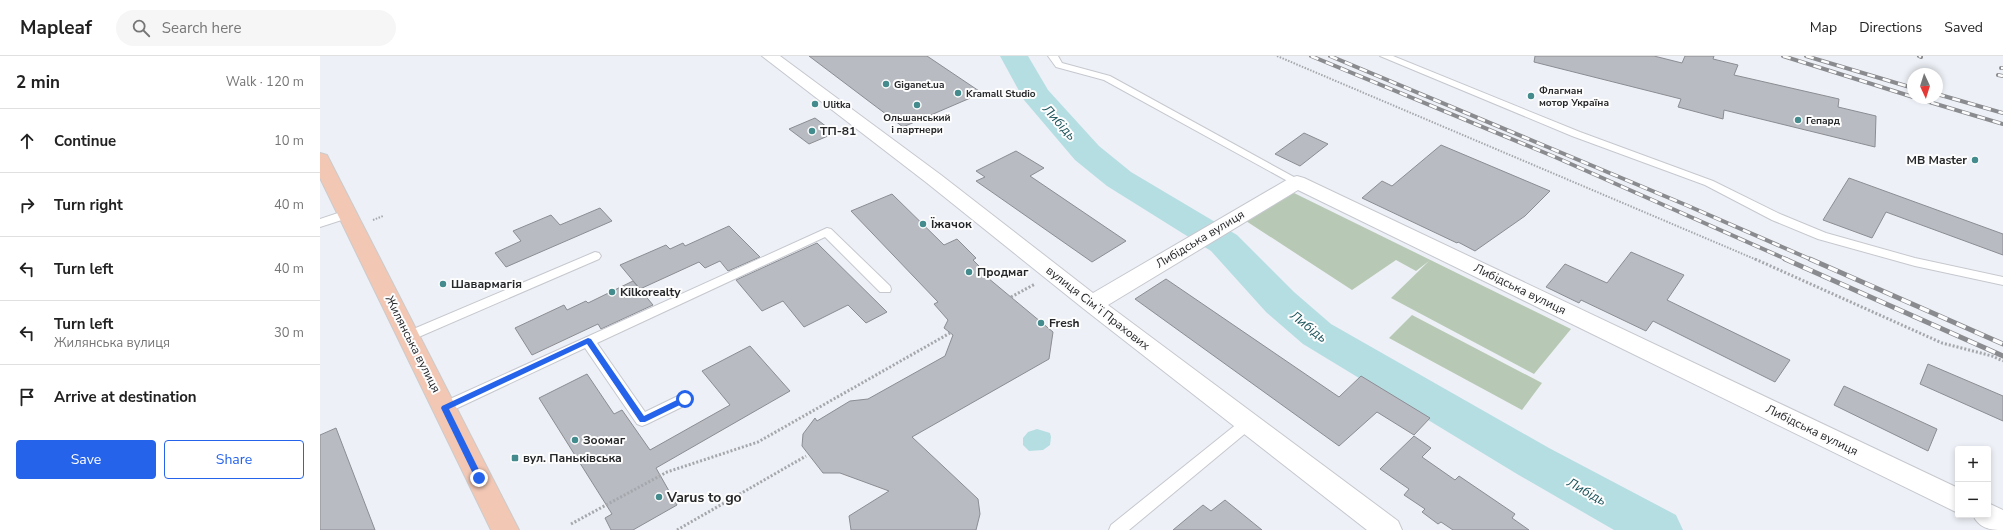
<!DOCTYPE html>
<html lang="en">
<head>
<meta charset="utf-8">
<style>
	body { margin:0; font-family:"Nunito Sans",sans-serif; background:#f6f6f6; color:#222 }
	.controls { position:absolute; right:12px; bottom:12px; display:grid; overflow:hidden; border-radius:4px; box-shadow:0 2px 6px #0003 }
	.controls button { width:36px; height:36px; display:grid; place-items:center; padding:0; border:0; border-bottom:1px solid #e0e0e0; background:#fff; color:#222; font:20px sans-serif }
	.compass { position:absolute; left:1587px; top:12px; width:36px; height:36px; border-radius:50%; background:#fff; box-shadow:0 2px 6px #0003; rotate:176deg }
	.stop { position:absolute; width:12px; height:12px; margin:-9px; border:3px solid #2563eb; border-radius:50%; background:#fff }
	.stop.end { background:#2563eb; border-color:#fff; box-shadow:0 1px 4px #0008 }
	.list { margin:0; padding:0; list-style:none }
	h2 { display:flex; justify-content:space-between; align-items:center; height:52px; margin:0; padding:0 16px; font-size:17px }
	h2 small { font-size:13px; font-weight:400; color:#767676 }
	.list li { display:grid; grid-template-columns:26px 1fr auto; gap:12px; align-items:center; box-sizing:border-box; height:64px; padding:0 16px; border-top:1px solid #e0e0e0 }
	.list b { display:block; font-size:15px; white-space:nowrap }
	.list p { margin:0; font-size:13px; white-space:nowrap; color:#767676 }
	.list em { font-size:13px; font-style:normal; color:#767676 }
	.actions { display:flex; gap:8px; padding:12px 16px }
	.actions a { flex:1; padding:9px 0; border:1px solid #2563eb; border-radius:4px; text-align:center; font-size:14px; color:#2563eb }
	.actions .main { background:#2563eb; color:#fff }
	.icon { flex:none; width:22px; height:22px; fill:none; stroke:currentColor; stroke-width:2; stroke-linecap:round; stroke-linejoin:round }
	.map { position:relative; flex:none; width:1683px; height:474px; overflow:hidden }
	header { display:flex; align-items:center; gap:24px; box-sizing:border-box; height:56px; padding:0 20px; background:#fff; border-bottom:1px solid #e0e0e0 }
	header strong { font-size:19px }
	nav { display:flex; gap:22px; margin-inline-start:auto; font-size:14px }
	.search { width:280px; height:36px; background:#f6f6f6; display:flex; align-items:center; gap:10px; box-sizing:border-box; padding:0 14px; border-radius:22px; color:#767676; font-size:15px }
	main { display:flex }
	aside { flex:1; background:#fff }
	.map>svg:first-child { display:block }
	.green { fill:#b7c9b4 }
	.water { fill:#b5dee3 }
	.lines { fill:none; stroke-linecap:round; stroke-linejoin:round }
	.river { fill:#b5dee3; fill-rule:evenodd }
	.building { fill:#b8bbc1; stroke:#8b8d93 }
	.lane-casing { stroke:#c6c8cf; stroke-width:2 }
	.street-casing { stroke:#c6c8cf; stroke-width:2 }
	.primary-casing { stroke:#cbcbcc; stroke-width:2 }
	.path-far1 { stroke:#a5a7ac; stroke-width:2; stroke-dasharray:1.5 1.5; stroke-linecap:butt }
	.path { stroke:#a5a7ac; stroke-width:3; stroke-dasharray:2 2; stroke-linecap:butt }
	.lane { fill:#fff; fill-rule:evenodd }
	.street { fill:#fff; fill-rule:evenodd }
	.primary { fill:#f2c7b4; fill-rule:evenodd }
	.rail-far1-casing { stroke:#898b8f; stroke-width:4 }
	.rail-casing { stroke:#898b8f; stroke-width:5 }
	.rail-far1 { stroke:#fdfdfe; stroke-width:2.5; stroke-dasharray:8; stroke-linecap:butt }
	.rail { stroke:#fdfdfe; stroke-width:3.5; stroke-dasharray:10; stroke-linecap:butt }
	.route { fill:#2563eb }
	.poi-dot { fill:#438b8c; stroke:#fdfdfe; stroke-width:1.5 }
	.labels { text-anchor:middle; stroke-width:4; stroke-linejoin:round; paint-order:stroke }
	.far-poi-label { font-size:10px; font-weight:bold; fill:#262729; stroke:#fdfdfe; text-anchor:start }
	.poi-label { font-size:12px; font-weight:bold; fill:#262729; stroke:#fdfdfe; text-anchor:start }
	.street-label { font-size:12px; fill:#262729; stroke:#fdfdfe }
	.water-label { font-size:13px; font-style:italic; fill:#1a5259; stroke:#fdfdfe }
	.near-poi-label { font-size:14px; font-weight:bold; fill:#262729; stroke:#fdfdfe; text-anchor:start }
</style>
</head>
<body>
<header>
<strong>Mapleaf</strong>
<div class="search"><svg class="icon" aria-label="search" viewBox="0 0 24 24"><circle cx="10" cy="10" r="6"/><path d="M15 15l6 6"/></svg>Search here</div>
<nav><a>Map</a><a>Directions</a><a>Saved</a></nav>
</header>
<main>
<aside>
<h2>2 min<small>Walk · 120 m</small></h2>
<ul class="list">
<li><svg class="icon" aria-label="ahead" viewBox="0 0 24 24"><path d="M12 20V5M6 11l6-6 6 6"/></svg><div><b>Continue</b></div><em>10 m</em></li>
<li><svg class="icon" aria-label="right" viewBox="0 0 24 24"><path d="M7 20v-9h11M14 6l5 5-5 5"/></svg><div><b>Turn right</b></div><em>40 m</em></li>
<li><svg class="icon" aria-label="left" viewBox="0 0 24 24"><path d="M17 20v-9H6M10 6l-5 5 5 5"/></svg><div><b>Turn left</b></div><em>40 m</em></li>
<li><svg class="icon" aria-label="left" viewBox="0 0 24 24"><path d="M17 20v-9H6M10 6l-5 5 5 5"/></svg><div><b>Turn left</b><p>Жилянська вулиця</p></div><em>30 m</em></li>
<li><svg class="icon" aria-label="arrive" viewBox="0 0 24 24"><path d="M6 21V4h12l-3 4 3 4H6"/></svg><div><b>Arrive at destination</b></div></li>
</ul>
<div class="actions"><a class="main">Save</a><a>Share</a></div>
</aside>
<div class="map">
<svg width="1683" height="474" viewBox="0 0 1683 474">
	<rect width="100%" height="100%" fill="#edf0f6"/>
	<path class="green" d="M974,137l277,136 -37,45 -143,-76 38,-37 -13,10 -20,-11 -44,30 -106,-69z
		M1092,259l130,68 -20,27 -133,-72z"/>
	<path class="water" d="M717,373l13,4 1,4 -1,8 -7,5 -14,1 -6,-6v-7l5,-6z"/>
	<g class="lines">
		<path class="river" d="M680,0h28l20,34 51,56 32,26 106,63 57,57 37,32 218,124 127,67 7,15h-69l-97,-56 -214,-130 -37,-32 -55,-61 -104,-65 -32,-26 -51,-60z"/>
	</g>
	<path class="building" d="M489,0h118l55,37 -79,34z
		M1215,0h119l28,7 3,-7h29l-1,3 25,6 -4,10 105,24 -1,8 38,9 -1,31 -151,-37 -1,9 -45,-12 3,-8 -147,-37z
		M495,62l20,15 -26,11 -20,-15z
		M984,77l24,11 -28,22 -25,-12z
		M1121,89l109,46 -25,25 -50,35 -17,-9 -1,1 -95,-45 20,-17 10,5z
		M696,95l28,17 -14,8 96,65 -34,21 -116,-81 9,-4 -9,-6z
		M1529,122l154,56v21l-117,-43 -14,26 -49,-18z
		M572,138l52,51 13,-6 19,19 -3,2 17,17 -2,1 65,54 -4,27 -137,78 66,62 2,15 -4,16h-125l-2,-14 40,-25 -49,-18h-17l-21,-27 1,-12 12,-16 2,3 33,-20 18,-2 77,-43 8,-21 -9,-7 4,-8 -14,-16 4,-2 -87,-91z
		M280,152l12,13 -106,46 -11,-14 26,-12 -8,-10 38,-16 9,10z
		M409,170l31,31 -32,14 -8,-10 -15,7 -6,-6 -59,27 -20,-24 46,-20 4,4 13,-6 2,3z
		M497,187l70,69 -21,11 -18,-18 -44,22 -21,-26 -21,10 -26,-31z
		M1311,196l53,23 -17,25 123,60 -15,22 -122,-61 -7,10 -65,-31 -2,3 -33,-16 19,-23 42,19z
		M846,223l173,118 22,-21 69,42 -16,17 -37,-23 -38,34 -204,-147z
		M313,225l20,24 -52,24 -3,-5 -66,31 -17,-27 49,-23 3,5 19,-9 2,2z
		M430,290l40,45 -134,77 21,37 -44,25h-22l-6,-12 7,-4 -73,-116 48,-24 27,40 8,-4 28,40 80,-45 -28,-34z
		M1608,308l75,32v25l-83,-37z
		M1524,330l93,43 -9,22 -94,-46z
		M16,372l39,102h-55v-95z
		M1094,380l17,12 -9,9 33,23 4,-4 56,38 -3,4 17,12h-76l-12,-8 -3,2 -16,-12 3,-3 -21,-14 5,-6 -29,-20z
		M905,444l37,30h-89l30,-25 8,6z"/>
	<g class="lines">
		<defs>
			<path id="lane" d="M728,0h10l4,7 48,13 193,106 -6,3 -4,-1 -189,-104 -48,-13z
				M1060,0h13l187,76 133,49 67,33 46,19 89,25 88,19v8l-88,-19 -97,-27 -46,-19 -67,-35 -133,-49z
				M27,154l6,4 -2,3 -31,10v-8z
				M507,172l4,1 59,57 1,3 -1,3h-10l-55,-55 -228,106 48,69 35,-17 5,-2 5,2 2,4 -2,4 -43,21 -5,2 -5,-2 -52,-76 -136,64 -5,2 -5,-2 -2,-4 2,-4z
				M275,196l4,1 2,3 -2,3 -185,80 -5,2 -5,-2 -2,-3 2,-3z
				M928,361l5,2 2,4 -2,4 -124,103h-20l2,-5 132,-106z"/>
			<path id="street" d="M442,0h18l161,119 152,118 197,-115 7,-2 7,2 654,310v25l-660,-323 -190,115 290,216 4,9h-35l-283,-221 -157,-126z
				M1668,447l15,7v20c-14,0 -24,-2 -30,-15h15z"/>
			<path id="primary" d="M0,97l7,2 2,4 190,371h-28l-171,-352z"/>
		</defs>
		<use href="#lane" class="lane-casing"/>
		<use href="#street" class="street-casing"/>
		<use href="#primary" class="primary-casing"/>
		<path class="path-far1" d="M957,0l480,204
			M53,164l10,-4"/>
		<path class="path" d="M1435,203l187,84 50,13 11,5
			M691,241l24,-13
			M251,468l96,-52 91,-30 192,-109
			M357,474l129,-74"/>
		<use href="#lane" class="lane"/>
		<use href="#street" class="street"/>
		<use href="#primary" class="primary"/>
		<defs>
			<path id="rail-far1" d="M991,0l244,101 233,103
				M1010,0l356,149 126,55
				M1463,0l130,41
				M1486,0l107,32
				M1599,0l2,1
				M1681,12h2
				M1678,19l5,1
				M1617,38l66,19
				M1596,42l87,26"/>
			<path id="rail" d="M1465,203l218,97
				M1490,203l193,85"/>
		</defs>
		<use href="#rail-far1" class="rail-far1-casing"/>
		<use href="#rail" class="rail-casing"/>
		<use href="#rail-far1" class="rail-far1"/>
		<use href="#rail" class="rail"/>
	</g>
	<path class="route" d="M268,282l3,1 53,77 39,-19h5v4l-43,21h-5l-53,-78 -138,65 34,69 -1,2h-6l-35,-72 1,-2z"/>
	<g class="poi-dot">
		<circle cx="566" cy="28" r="4"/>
		<circle cx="638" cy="37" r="4"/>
		<circle cx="1211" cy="40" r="4"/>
		<circle cx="495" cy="48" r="4"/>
		<circle cx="597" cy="49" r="4"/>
		<circle cx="1478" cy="64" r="4"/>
		<circle cx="492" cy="75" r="4"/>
		<circle cx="1655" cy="104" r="4"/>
		<circle cx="603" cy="168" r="4"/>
		<circle cx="649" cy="216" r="4"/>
		<circle cx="123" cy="228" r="4"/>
		<circle cx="292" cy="236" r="4"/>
		<circle cx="721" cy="267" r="4"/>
		<circle cx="255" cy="384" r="4"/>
		<rect x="191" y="398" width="8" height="8" rx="2"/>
		<circle cx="339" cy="441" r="4"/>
	</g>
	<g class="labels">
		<g class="far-poi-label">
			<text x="574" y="32">Giganet.ua</text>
			<text x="1219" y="38">Флагман<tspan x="1219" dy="12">мотор Україна</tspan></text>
			<text x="646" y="41">Kramall Studio</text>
			<text x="503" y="52">Ulitka</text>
			<text x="597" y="65" text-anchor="middle">Ольшанський<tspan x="597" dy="12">і партнери</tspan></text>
			<text x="1486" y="68">Гепард</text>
		</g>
		<g class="poi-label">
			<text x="500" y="79">ТП-81</text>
			<text x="1647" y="108" text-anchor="end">MB Master</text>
			<text x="611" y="172">Їжачок</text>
			<text x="657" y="220">Продмаг</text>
			<text x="131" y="232">Шавармагія</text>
			<text x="300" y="240">Kilkorealty</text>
			<text x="729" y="271">Fresh</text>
			<text x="263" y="388">Зоомаг</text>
			<text x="203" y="406">вул. Паньківська</text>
		</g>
		<g class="street-label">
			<text transform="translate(880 183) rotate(-31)" y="4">Либідська вулиця</text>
			<text transform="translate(1200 233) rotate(26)" y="4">Либідська вулиця</text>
			<text transform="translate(778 252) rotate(38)" y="4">вулиця Сімʼї Прахових</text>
			<text transform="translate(93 288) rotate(63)" y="4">Жилянська вулиця</text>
			<text transform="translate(1492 374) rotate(26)" y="4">Либідська вулиця</text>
		</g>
		<g class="water-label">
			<text transform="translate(740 66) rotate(48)" y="5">Либідь</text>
			<text transform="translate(989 270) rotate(38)" y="5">Либідь</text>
			<text transform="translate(1267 435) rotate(29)" y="5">Либідь</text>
		</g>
		<g class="near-poi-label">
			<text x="347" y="446">Varus to go</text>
		</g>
	</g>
</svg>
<div class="controls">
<button>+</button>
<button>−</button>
</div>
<svg class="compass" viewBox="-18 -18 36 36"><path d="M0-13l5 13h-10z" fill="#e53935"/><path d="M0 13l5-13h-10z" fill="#767676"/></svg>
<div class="stop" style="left:365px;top:343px"></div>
<div class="stop end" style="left:159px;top:422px"></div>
</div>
</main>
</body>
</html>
